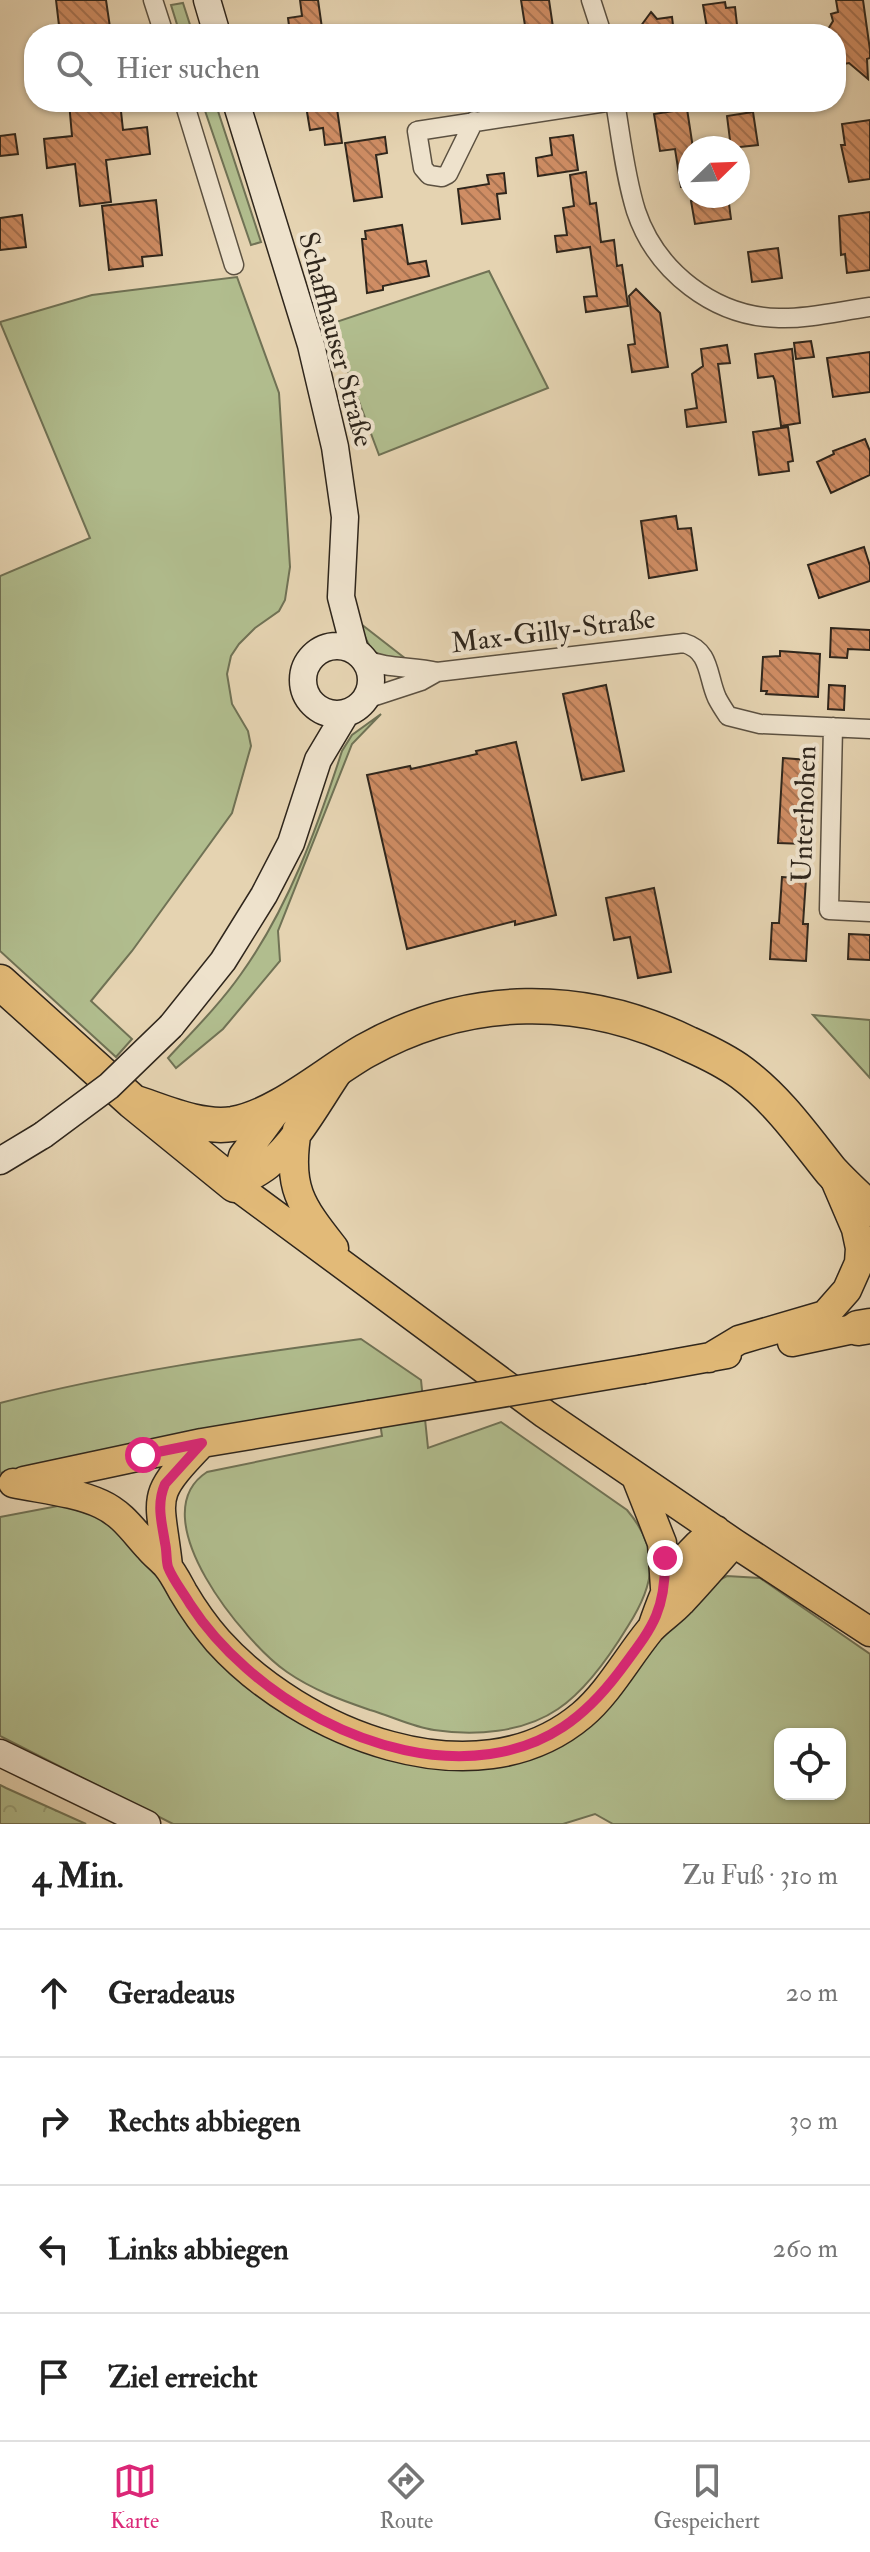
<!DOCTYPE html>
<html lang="de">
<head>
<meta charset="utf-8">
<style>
	body { margin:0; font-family:"IM FELL Double Pica",serif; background:#f2f2f2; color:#222 }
	.controls { position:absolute; right:24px; bottom:24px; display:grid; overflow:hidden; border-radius:16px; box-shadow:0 2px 6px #0004 }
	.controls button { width:72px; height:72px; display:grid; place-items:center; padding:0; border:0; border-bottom:2px solid #e0e0e0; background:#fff; color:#222; font:40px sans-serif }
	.compass { position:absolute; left:678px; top:136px; width:72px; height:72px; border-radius:50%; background:#fff; box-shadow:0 2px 6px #0004; rotate:67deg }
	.stop { position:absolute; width:24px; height:24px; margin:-18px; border:6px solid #db2777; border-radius:50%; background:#fff }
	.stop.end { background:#db2777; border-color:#fff; box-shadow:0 2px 8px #0008 }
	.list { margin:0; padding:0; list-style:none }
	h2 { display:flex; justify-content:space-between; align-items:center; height:104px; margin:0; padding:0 32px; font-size:34px }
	h2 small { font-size:26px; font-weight:400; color:#767676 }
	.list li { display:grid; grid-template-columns:52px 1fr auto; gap:24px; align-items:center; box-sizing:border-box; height:128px; padding:0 32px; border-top:2px solid #e0e0e0 }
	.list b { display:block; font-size:30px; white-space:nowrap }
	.list em { font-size:26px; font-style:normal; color:#767676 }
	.icon { flex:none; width:44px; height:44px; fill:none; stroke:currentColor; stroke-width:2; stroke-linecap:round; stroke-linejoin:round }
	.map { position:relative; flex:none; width:870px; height:1824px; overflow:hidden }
	.search { position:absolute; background:#fff; box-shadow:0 2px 6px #0004; left:24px; right:24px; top:24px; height:88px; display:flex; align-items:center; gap:20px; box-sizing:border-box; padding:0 28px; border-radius:32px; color:#767676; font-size:30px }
	.sheet { height:616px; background:#fff }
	nav { display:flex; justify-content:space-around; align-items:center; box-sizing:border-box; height:112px; border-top:2px solid #e0e0e0; background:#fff; font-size:22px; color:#767676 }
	nav a { display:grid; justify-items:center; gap:4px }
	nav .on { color:#db2777 }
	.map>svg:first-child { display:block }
	.green { fill:#b1bd8e; stroke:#707255; stroke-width:2; fill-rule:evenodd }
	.forest { fill:url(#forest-crowns); stroke:#707255; stroke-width:2 }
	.building { fill:url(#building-back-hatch); stroke:#2f261c; stroke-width:2 }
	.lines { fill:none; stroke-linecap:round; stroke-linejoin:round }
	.street-casing { stroke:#5c5141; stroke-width:21 }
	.secondary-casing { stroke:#2f261c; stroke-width:29 }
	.primary-casing { stroke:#2f261c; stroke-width:31 }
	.highway-casing { stroke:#2f261c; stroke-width:37 }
	.street { stroke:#eee2cc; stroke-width:18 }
	.secondary { stroke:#eee2cc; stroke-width:26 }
	.primary { stroke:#e2ba78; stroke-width:28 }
	.highway { stroke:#e2ba78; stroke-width:34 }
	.secondary-bridge-casing { stroke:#2f261c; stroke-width:29; stroke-linecap:butt }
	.primary-bridge-casing { stroke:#2f261c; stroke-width:31; stroke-linecap:butt }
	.secondary-bridge { stroke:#eee2cc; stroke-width:26 }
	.primary-bridge { stroke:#e2ba78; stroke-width:28 }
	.route { stroke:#db2777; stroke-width:10 }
	.labels { text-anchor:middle; stroke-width:8; stroke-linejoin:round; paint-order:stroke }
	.street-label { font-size:28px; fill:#2f261c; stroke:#eee2cc }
</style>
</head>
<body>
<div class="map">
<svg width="870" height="1824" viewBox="0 0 870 1824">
	<defs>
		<pattern id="forest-crowns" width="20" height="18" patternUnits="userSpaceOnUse" patternTransform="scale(2)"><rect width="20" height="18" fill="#b1bd8e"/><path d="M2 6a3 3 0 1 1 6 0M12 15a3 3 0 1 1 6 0" fill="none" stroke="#99a27a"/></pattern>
		<pattern id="building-back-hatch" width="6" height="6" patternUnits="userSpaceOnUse" patternTransform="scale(2)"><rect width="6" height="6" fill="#cf8d64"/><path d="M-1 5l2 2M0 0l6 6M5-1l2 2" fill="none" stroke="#a87352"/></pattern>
	</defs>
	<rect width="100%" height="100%" fill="#e5d3b1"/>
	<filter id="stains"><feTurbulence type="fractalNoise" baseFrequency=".0025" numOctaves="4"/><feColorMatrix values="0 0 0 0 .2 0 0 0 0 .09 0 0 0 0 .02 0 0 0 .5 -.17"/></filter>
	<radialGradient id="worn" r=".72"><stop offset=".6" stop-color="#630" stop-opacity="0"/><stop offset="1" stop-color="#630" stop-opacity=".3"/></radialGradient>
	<path class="green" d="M183,3l10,31h-13l-9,-29z
		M202,102h13l46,140 -10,3z
		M489,271l59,117 -169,67 -49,-131z
		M237,277l42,116 11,174 -5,33 -6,11 -24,17 -16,16 -8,12 -4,18 5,30 16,27 3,15 -19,67 -100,138 -41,50 41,38 -16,18 -116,-106v-375l90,-38 -90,-216 92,-27z
		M361,624l45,35c-30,-2 -37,-5 -45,-35z
		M381,714l-29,30 -74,187 2,30 -57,68 -47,39 -8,-10c25,-27 52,-54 73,-84 48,-67 76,-146 101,-223l10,-16z
		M813,1015l57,5v58z
		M361,1339l60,41 7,68 73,-26 126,88c34,40 28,74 1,116 -17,28 -43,65 -70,83 -35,24 -84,27 -124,21 -21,-3 -43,-14 -64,-20 -29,-10 -57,-20 -83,-38 -42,-29 -148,-156 -80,-200l175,-36 -5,-34 -377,71v-70c119,-31 240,-48 361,-64z
		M63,1505l47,16 153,172 42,33 30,13 96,27 166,-50 76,-92 42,-42 12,-6 33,2 110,76v170h-257l-18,-10 -32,10h-390l-173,-88v-219zM780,1734h60v60h-60z"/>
	<path class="forest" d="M0,1785l6,3 80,36h-86z"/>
	<path class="building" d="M56,0h50l5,34h-51z
		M300,0h18l4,28 -32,5 -2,-15 14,-2z
		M521,0h28l5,34 -28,-2z
		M836,0h27l7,50v8l-3,1 1,20 -19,-16 -11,2 -2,-31h-11l8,-13 -2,-7 7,-2z
		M725,2l1,6 9,-1 3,27h-30l-5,-29z
		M651,12l6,7 15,-2 2,17h-39z
		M69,102h51l3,28 24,-3 3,27 -44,6 5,42 -31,4 -5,-42 -28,4 -3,-29 28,-3z
		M309,102h27l6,41 -17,2 -2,-17 -13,2 -4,-24h3z
		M687,109l6,39h-3v39h-9l-6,-38 -15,2 -6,-37z
		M753,112l5,33 -27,3 -4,-32z
		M870,120v59l-21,3 -8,-37h4l-3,-21z
		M15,134l3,20 -18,2v-20z
		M573,135l5,35 -40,6 -2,-18 16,-3 -2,-17z
		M385,137l2,16 -11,2 6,42 -28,4 -9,-58z
		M586,172l4,32 6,-1 5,39 13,-2 3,26 5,-1 6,41 -42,6 -2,-15 13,-1 -7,-49 -33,5 -2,-16 12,-1 -4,-27 11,-2 -4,-31z
		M504,173l2,20 -9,1 3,25 -38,5 -4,-35 31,-5 -2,-9z
		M710,196h18l3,23 -36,5 -4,-23z
		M156,200l6,55 -20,2 1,9 -34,4 -7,-64z
		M870,212v58l-23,3 -2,-19 -4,1 -2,-39z
		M22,215l4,32 -26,3v-32z
		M402,225l6,39 18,-3 3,15 -46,10v4l-16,3 -5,-54h4l-1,-8z
		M778,248l4,30 -30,4 -4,-30z
		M636,289l24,24 8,54 -36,5 -4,-27 7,-1 -6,-48z
		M811,341l3,16 -18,2 -2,-16z
		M727,345l3,18 -12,1 8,58 -39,5 -2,-17 12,-2 -5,-34 11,-8 -2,-17z
		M792,349l8,74 -19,3 -6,-45 -2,-5 -15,2 -3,-24z
		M870,352v40l-37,5 -6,-39z
		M788,427l5,34 -5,1 1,9 -30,4 -6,-43z
		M865,439l5,12v24l-39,18 -14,-31 17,-8 -1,-3z
		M676,516l2,13 13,-1 6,42 -48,8 -8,-57z
		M864,547l6,19v15l-51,17 -11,-33z
		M831,628l39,2v20l-22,-1 -1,9 -17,-1z
		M780,651l40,3 -2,43 -52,-3 1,-3h-6l2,-34 17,-1z
		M606,685l18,86 -42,9 -19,-86z
		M829,685l16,1 -1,24 -16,-1z
		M516,742l40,173 -41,10v-4l-108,28 -40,-174 43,-9 1,3 66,-15 -1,-3z
		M783,758l25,2 -3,84 -27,-1z
		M782,877l24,2 -3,45h5l-2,37 -36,-2 2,-36h7z
		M654,888l17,84 -33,6 -8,-41 -16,3 -8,-42z
		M849,934l21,1v25l-22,-1z"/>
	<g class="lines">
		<defs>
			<path id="street" d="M153,0l11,34
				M591,0l11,34
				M184,102l50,163
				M615,102c6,35 10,74 21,109 20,60 78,106 143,107 30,1 61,-7 91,-11
				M474,121l-26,53 -6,3 -13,-2 -6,-7 -6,-37 189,-29
				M364,659c23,10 48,7 73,13l247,-29c27,8 23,33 33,55 3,6 7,12 11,18l32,8 110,5
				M366,699l55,-18 16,-9
				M833,727l-4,183 41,2"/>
			<path id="secondary" d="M207,0l10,34
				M236,102l75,243 24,102 10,70 -4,80 14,54
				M303 680a34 34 0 1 1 68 0a34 34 0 1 1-68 0Z
				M171,1026l52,-65 41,-66 27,-52 27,-83 28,-47
				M0,1161l43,-26
				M0,1753l147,71"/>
			<path id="primary" d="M297,1130c-10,57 3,75 37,118
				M235,1185l310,229 189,129 136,89
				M235,1185c10,-6 23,-12 33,-20 29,-24 49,-62 70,-93
				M235,1185l8,-29 38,-52
				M792,1342l66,-14
				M709,1358l30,-18 86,-25 22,-25 12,-27 1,-15 -4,-19 -21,-49
				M644,1369l83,-15
				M636,1477l26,66 3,45
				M24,1481l178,-38 167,-28
				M13,1483c28,6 62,9 88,21 22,10 33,28 49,45 5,6 12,11 17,17 6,7 11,17 16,26 10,17 22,34 35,49 82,91 257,164 364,74 27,-23 45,-57 68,-85 9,-10 22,-18 31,-28 18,-19 35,-39 53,-59
				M168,1566c-8,-72 -20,-67 34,-123
				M652,1628c15,-44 25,-70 64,-98"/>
			<path id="highway" d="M0,982l133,120 102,83
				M133,1102c31,10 67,27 100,22 45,-8 92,-50 132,-73 103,-58 218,-59 324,-7 18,8 37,17 53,29 37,28 61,63 89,98 12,13 26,26 39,38
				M858,1328l12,-2"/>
		</defs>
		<use href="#street" class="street-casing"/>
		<use href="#secondary" class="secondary-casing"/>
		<use href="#primary" class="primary-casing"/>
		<use href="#highway" class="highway-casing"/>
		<use href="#street" class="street"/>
		<use href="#secondary" class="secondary"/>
		<use href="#primary" class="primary"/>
		<use href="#highway" class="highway"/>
		<defs>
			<path id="secondary-bridge" d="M43,1135l66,-49 62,-60"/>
			<path id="primary-bridge" d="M369,1415l275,-46"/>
		</defs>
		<use href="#secondary-bridge" class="secondary-bridge-casing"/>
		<use href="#primary-bridge" class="primary-bridge-casing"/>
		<use href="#secondary-bridge" class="secondary-bridge"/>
		<use href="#primary-bridge" class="primary-bridge"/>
	</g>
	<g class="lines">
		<path class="route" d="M143,1455l59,-12 -37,41c-9,21 -3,39 0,59 2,8 1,17 3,24 5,13 15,25 22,37 59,91 189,166 300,150 57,-8 95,-37 129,-82 31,-42 47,-58 46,-114"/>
	</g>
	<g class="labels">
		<g class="street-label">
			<text transform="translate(337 339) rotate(75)" y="10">Schaffhauser Straße</text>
			<text transform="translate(553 630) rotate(-7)" y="10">Max-Gilly-Straße</text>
			<text transform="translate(803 814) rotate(-88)" y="10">Unterhohen</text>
		</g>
	</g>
	<rect width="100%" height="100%" filter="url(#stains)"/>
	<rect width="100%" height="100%" fill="url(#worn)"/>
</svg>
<div class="controls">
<button><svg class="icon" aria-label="locate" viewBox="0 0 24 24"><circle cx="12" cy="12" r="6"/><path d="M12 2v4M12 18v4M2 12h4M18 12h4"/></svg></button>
</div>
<svg class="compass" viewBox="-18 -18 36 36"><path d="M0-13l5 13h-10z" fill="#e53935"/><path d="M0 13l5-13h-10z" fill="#767676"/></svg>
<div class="stop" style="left:143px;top:1455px"></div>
<div class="stop end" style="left:665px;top:1558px"></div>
<div class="search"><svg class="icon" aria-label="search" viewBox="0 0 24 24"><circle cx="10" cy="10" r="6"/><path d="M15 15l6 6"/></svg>Hier suchen</div>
</div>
<section class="sheet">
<h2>4 Min.<small>Zu Fuß · 310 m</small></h2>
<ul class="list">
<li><svg class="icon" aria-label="ahead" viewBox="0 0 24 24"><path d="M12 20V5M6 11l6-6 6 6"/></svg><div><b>Geradeaus</b></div><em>20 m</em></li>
<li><svg class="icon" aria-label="right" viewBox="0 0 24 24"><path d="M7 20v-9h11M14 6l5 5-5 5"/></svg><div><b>Rechts abbiegen</b></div><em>30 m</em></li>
<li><svg class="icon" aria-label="left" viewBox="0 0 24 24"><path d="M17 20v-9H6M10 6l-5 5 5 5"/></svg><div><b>Links abbiegen</b></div><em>260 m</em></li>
<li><svg class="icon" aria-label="arrive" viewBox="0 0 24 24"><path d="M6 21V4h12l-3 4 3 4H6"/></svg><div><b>Ziel erreicht</b></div></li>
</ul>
</section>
<nav>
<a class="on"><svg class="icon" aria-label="map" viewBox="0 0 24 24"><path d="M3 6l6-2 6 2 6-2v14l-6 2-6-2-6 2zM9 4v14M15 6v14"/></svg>Karte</a>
<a><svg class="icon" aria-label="directions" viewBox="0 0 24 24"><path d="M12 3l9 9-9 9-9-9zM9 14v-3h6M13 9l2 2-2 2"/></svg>Route</a>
<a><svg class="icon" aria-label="saved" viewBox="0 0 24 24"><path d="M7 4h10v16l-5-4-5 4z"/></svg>Gespeichert</a>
</nav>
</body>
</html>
